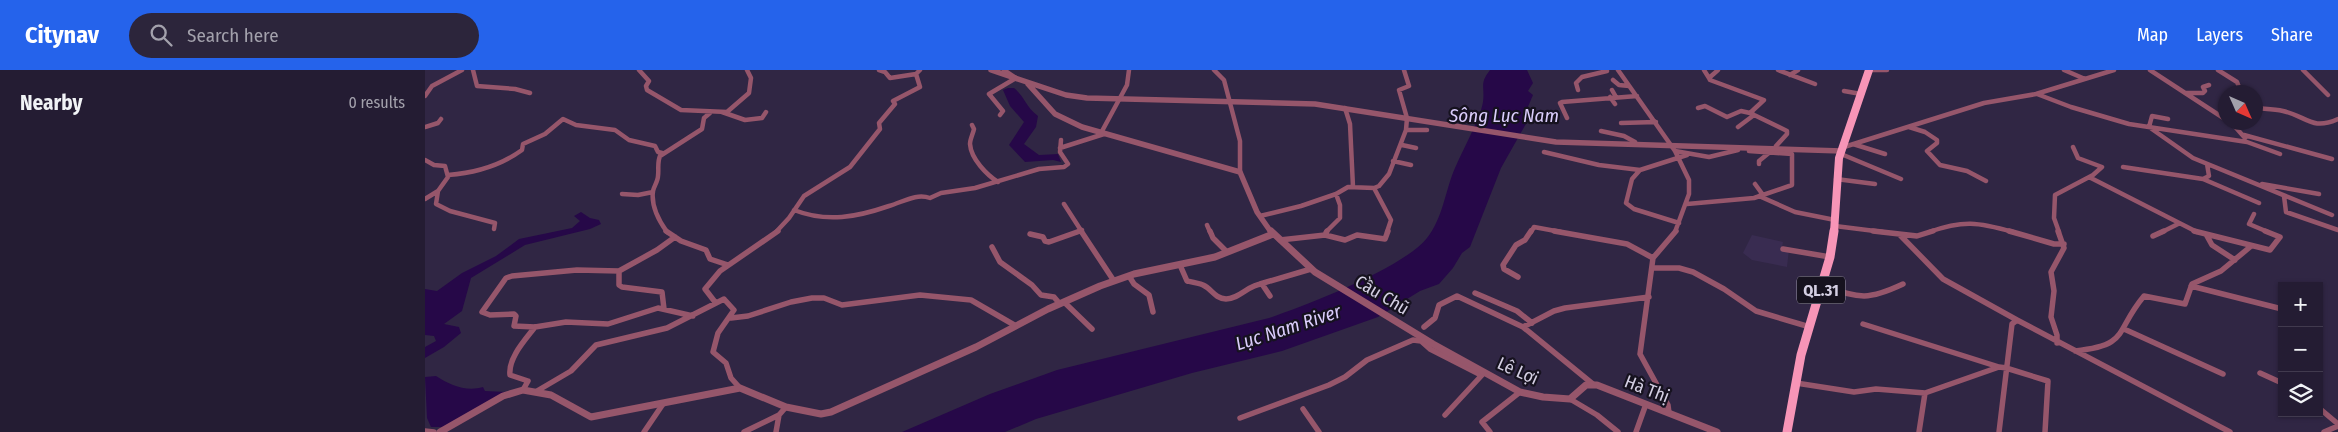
<!DOCTYPE html>
<html lang="en">
<head>
<meta charset="utf-8">
<style>
	body { margin:0; font-family:"Fira Sans Condensed",sans-serif; background:#2c253b; color:#f1f3f6 }
	.controls { position:absolute; right:15px; bottom:15px; display:grid; overflow:hidden; border-radius:0px; box-shadow:0 1px 4px #0004 }
	.controls button { width:45px; height:45px; display:grid; place-items:center; padding:0; border:0; border-bottom:1px solid #413a4e; background:#241c33; color:#f1f3f6; font:25px sans-serif }
	.compass { position:absolute; left:1793px; top:15px; width:45px; height:45px; border-radius:50%; background:#241c33; box-shadow:0 1px 4px #0004; rotate:135deg }
	.list { margin:0; padding:0; list-style:none }
	h2 { display:flex; justify-content:space-between; align-items:center; height:65px; margin:0; padding:0 20px; font-size:21px }
	h2 small { font-size:16px; font-weight:400; color:#a3a1ac }
	.icon { flex:none; width:28px; height:28px; fill:none; stroke:currentColor; stroke-width:2; stroke-linecap:round; stroke-linejoin:round }
	.map { position:relative; flex:none; width:1913px; height:362px; overflow:hidden }
	header { display:flex; align-items:center; gap:30px; box-sizing:border-box; height:70px; padding:0 25px; background:#2563eb; color:#fff }
	header strong { font-size:24px }
	nav { display:flex; gap:28px; margin-inline-start:auto; font-size:18px }
	.search { width:350px; height:45px; background:#2c253b; display:flex; align-items:center; gap:12px; box-sizing:border-box; padding:0 18px; border-radius:28px; color:#a3a1ac; font-size:19px }
	main { display:flex }
	aside { flex:1; background:#241c33 }
	.map>svg:first-child { display:block }
	.built { fill:#392c51 }
	.water { fill:#260848 }
	.lines { fill:none; stroke-linecap:round; stroke-linejoin:round }
	.minor-far1 { stroke:#96566b; stroke-width:4.5 }
	.minor { stroke:#96566b; stroke-width:5.5 }
	.tertiary-far1 { stroke:#96566b; stroke-width:5.5 }
	.tertiary { stroke:#96566b; stroke-width:7 }
	.trunk-far1 { stroke:#f795b7; stroke-width:8 }
	.trunk { stroke:#f795b7; stroke-width:9 }
	.labels { text-anchor:middle; stroke-width:4.5; stroke-linejoin:round; paint-order:stroke }
	.shield { fill:#16121f; stroke:#9b96a8; stroke-width:1 }
	.shield-label { font-size:16px; font-weight:bold; fill:#d4cfe3 }
	.street-label { font-size:18px; fill:#d4cfe3; stroke:#16121f }
	.water-label { font-size:19px; font-style:italic; fill:#dbcdfc; stroke:#16121f }
</style>
</head>
<body>
<header>
<strong>Citynav</strong>
<div class="search"><svg class="icon" aria-label="search" viewBox="0 0 24 24"><circle cx="10" cy="10" r="6"/><path d="M15 15l6 6"/></svg>Search here</div>
<nav><a>Map</a><a>Layers</a><a>Share</a></nav>
</header>
<main>
<aside>
<h2>Nearby<small>0 results</small></h2>
<ul class="list">
</ul>
</aside>
<div class="map">
<svg width="1913" height="362" viewBox="0 0 1913 362">
	<rect width="100%" height="100%" fill="#302644"/>
	<path class="built" d="M1327,165l31,7 -1,5 7,2 -2,18 -35,-7 -9,-7z"/>
	<path class="water" d="M1065,0h37l6,13 -5,8 5,4 -6,14v13l-26,46 -31,79 -8,6 -9,15 -14,16 -19,7 -42,26 -96,34 -90,22 -156,46 -31,13h-103l88,-38 67,-24 212,-52c38,-13 134,-50 158,-80 16,-20 18,-47 28,-70 5,-12 11,-23 16,-34 5,-11 10,-21 12,-32 2,-16 -4,-18 7,-32z
		M583,18h6c11,9 11,18 24,28l-2,11 -12,17 15,11 19,-1 3,8 -8,-2 -28,2 -16,-17 15,-23 -14,-16 -7,-16z
		M156,142l9,6 9,2 2,4 -11,5 -65,16 -54,33 -9,33 -18,13 15,3 2,6 -17,14 -19,11v-11l11,-6 -2,-5 -9,-1v-46l12,2 25,-18 34,-17 23,-17 53,-11 8,-7 -6,-5z
		M11,306c14,9 30,16 47,11l2,4 22,1 -62,35h-14l-4,-9 -2,-41z"/>
	<g class="lines">
		<path class="minor-far1" d="M48,0l4,16 38,3 15,4
			M214,0l10,11 -3,5 1,4 34,20 46,2 22,-19 2,-15 -4,-8
			M454,0l6,2 5,6 26,-4 4,-4
			M789,0l10,10 16,61v31
			M1193,0l57,81 34,6 29,-7
			M1279,0l5,8
			M1293,0l-9,8 1,2 54,20 -14,13 37,18v3l-11,12
			M1353,0l37,14
			M1444,0h18
			M1639,0l21,9
			M1725,0l75,49
			M1793,0l19,12 2,5
			M1878,0l25,25
			M1365,5l8,-5
			M1188,10l6,5 10,1
			M1153,20l-2,-7 6,-6 25,-6
			M1187,20l4,7
			M1419,21l17,3
			M1760,23h18l2,-2 -2,-4 6,-2
			M1612,24l34,13 58,17 118,18 33,12
			M0,26l7,-10 30,-16
			M1185,27l5,7
			M920,38l5,16 3,63
			M1273,38l7,-2 22,11 14,-6 9,2
			M1800,38v2
			M1830,38c9,1 19,1 28,3 24,5 28,20 55,8
			M297,42l23,8 17,-2 4,-6
			M575,45l3,-4 -14,-17 27,-16 -12,-8
			M1142,48l-7,-15 2,-1 75,-6
			M1743,49l-16,-3 -3,11 44,31 139,57
			M1806,52l14,16
			M1196,53l35,-1
			M547,55l2,4c-1,5 -4,10 -4,15 1,15 17,31 28,38
			M0,57l13,-4 3,-4
			M1313,57l16,-12
			M1484,57l16,5 12,8v3l-10,8 13,14 27,6 19,10
			M981,60h21
			M1176,61l23,5 11,6
			M676,63l26,-48 2,-15
			M1819,65l88,24
			M1428,74l32,10
			M977,75l14,3
			M1419,77l140,-44 52,-9 78,-24
			M635,78l44,-14
			M1250,81l14,29v14l-14,38
			M1119,82l55,13 41,5
			M1416,84l60,25
			M0,90l9,5 11,1 3,11 -10,14 -13,8
			M968,91l18,4
			M1334,94v-3l11,-9
			M1698,97l80,12 6,-3 -2,-12
			M23,105c27,-2 52,-9 74,-25l1,-6 22,-10 18,-15 13,6 39,5 14,10 26,6 3,6 4,1
			M1664,107l108,55
			M1411,109l39,5
			M1778,109l56,24
			M1330,114l8,11
			M1837,114l57,10
			M949,118l17,32 -4,12
			M13,121l-2,13 14,7 45,12 -1,6
			M197,124l16,1 15,-3
			M1334,126l36,16 40,8
			M1859,126l2,16 52,18
			M639,134l18,28
			M1262,134l67,-6 38,-13v-31l-43,-3
			M369,140c33,13 63,7 95,-4 14,-4 27,-13 41,-8l11,-5 34,-5 64,-19 25,-2 4,-3 -8,-12 1,-12
			M1829,144l-5,10 19,8
			M835,146l41,-10 35,-12 12,-7 26,1 5,-2 10,-12 17,-44 1,-12 -8,-28 10,-4 -5,-16
			M1254,153l-45,-14 -8,-6 6,-24 8,-9 47,-15
			M782,155l3,7
			M1410,156l48,6
			M242,162c-8,-11 -16,-27 -14,-41 1,-5 5,-10 5,-15 1,-7 -1,-13 2,-20l42,-27 2,-11 6,-5
			M351,162l13,-14 15,-22 46,-29 30,-38 -1,-6 16,-19 -2,-3 27,-14 -4,-13
			M652,162l5,-2
			M901,162l14,-14v-13l-4,-11
			M1106,162l3,-5 27,5
			M1504,162c34,-12 49,-10 84,0
			M1634,162l-5,-14 1,-23 38,-20 9,-8 -24,-9 -5,-11
			M1737,162l16,-8"/>
		<path class="minor" d="M241,161l15,10 25,9 4,9 18,6
			M656,161l33,50
			M785,161l3,7 14,14
			M1129,161l73,13 26,14
			M1448,161l44,5 16,-5
			M1584,161l45,13h10
			M1769,161l76,19 10,-13 -15,-6
			M605,164l13,3 2,4 4,1 31,-11
			M900,165l2,-4
			M1475,165l43,44 74,41
			M1728,166l11,-5
			M1782,166l5,9 23,15
			M855,170l45,-5 20,5 12,-5 28,4 3,-8
			M567,177l8,15 32,23 9,10 13,2 6,7
			M1358,179l47,8
			M755,195l7,16c5,1 11,2 16,4 9,4 11,13 23,14 14,0 23,-15 36,-15l8,12
			M1227,198h27l14,4 31,17 32,22 54,16
			M194,201l-42,-1 -65,6 -6,2 -24,34 8,3 24,-1 2,2 -2,10 21,1 31,-5 42,2 50,-16 35,8
			M704,206l5,8 15,11 4,17
			M1093,207l-14,-8 -1,-4 13,-20 9,-5 6,-9
			M835,214l51,-15
			M1398,216c37,12 44,15 80,-2
			M1766,216l91,23
			M1050,223l42,18 15,12
			M290,232l-10,-13 15,-18 58,-40
			M639,232l28,27
			M239,239l-2,-17 -40,-5 -3,-2v-14l38,-21 18,-13
			M306,248l17,-2 43,-14 21,-4h12l18,7 78,-10 51,5 45,26
			M1438,254l136,43
			M999,257l11,-9 4,-13 18,-9 66,31 71,58
			M1098,257l31,-16 11,-3 84,-11
			M1699,259l99,45
			M1632,273v-8l-6,-18 3,-26 -3,-19 13,-24 -6,-17
			M1650,281c55,-6 39,-19 69,-55l41,8 7,-20 29,-13 29,-24
			M1581,298l42,13 -3,51
			M1835,303l22,10
			M1371,313l58,9 22,-3 49,4 74,-26 8,1
			M98,320l5,-9 -18,-6c-2,-17 15,-35 25,-48
			M112,321l34,-20 25,-26 71,-17 57,-29 10,11 -16,23 -5,19 13,11 5,15 9,10
			M1145,329l27,16 21,17
			M1894,338l19,16
			M878,339l16,23
			M1244,343l-1,-8 -28,-51 13,-96 23,-27
			M1020,345l37,-40
			M815,348l89,-33 16,-8 22,-17 46,-20 8,1 9,8 51,26
			M0,361l9,1
			M219,362l19,-28
			M319,362l35,-17
			M351,362l3,-17 7,-8
			M1065,362l-8,-10 38,-30
			M1211,362l10,-28
			M1494,362l6,-39
			M1574,362l13,-108 5,-4 213,112
			M1899,362l14,-6"/>
		<path class="tertiary-far1" d="M566,0l75,25 21,3 228,6 241,38 286,9
			M603,14l27,30 27,13 158,45 17,40 14,20"/>
		<path class="tertiary" d="M846,161l44,41 118,72 87,48 23,5 27,2 16,-14h11l120,47
			M15,362l63,-36 20,-6 28,5 40,22 149,-29 46,19 35,7 10,-2 145,-65 72,-38 52,-23 34,-12 81,-17 58,-23"/>
		<path class="trunk-far1" d="M1409,162l5,-74 30,-88"/>
		<path class="trunk" d="M1362,362l14,-77 29,-98 4,-26"/>
	</g>
	<g class="labels">
		<rect class="shield" x="1372" y="206.5" width="48" height="27" rx="4"/>
		<g class="shield-label">
			<text x="1396" y="226">QL.31</text>
		</g>
		<g class="street-label">
			<text transform="translate(957 225) rotate(31)" y="6">Cầu Chũ</text>
			<text transform="translate(1093 301) rotate(24)" y="6">Lê Lợi</text>
			<text transform="translate(1222 319) rotate(21)" y="6">Hà Thị</text>
		</g>
		<g class="water-label">
			<text x="1079" y="52">Sông Lục Nam</text>
			<text transform="translate(863 257) rotate(-18)" y="7">Lục Nam River</text>
		</g>
	</g>
</svg>
<div class="controls">
<button>+</button>
<button>−</button>
<button><svg class="icon" aria-label="layers" viewBox="0 0 24 24"><path d="M12 4l9 5-9 5-9-5zM3 14l9 5 9-5"/></svg></button>
</div>
<svg class="compass" viewBox="-18 -18 36 36"><path d="M0-13l5 13h-10z" fill="#e53935"/><path d="M0 13l5-13h-10z" fill="#a3a1ac"/></svg>
</div>
</main>
</body>
</html>
